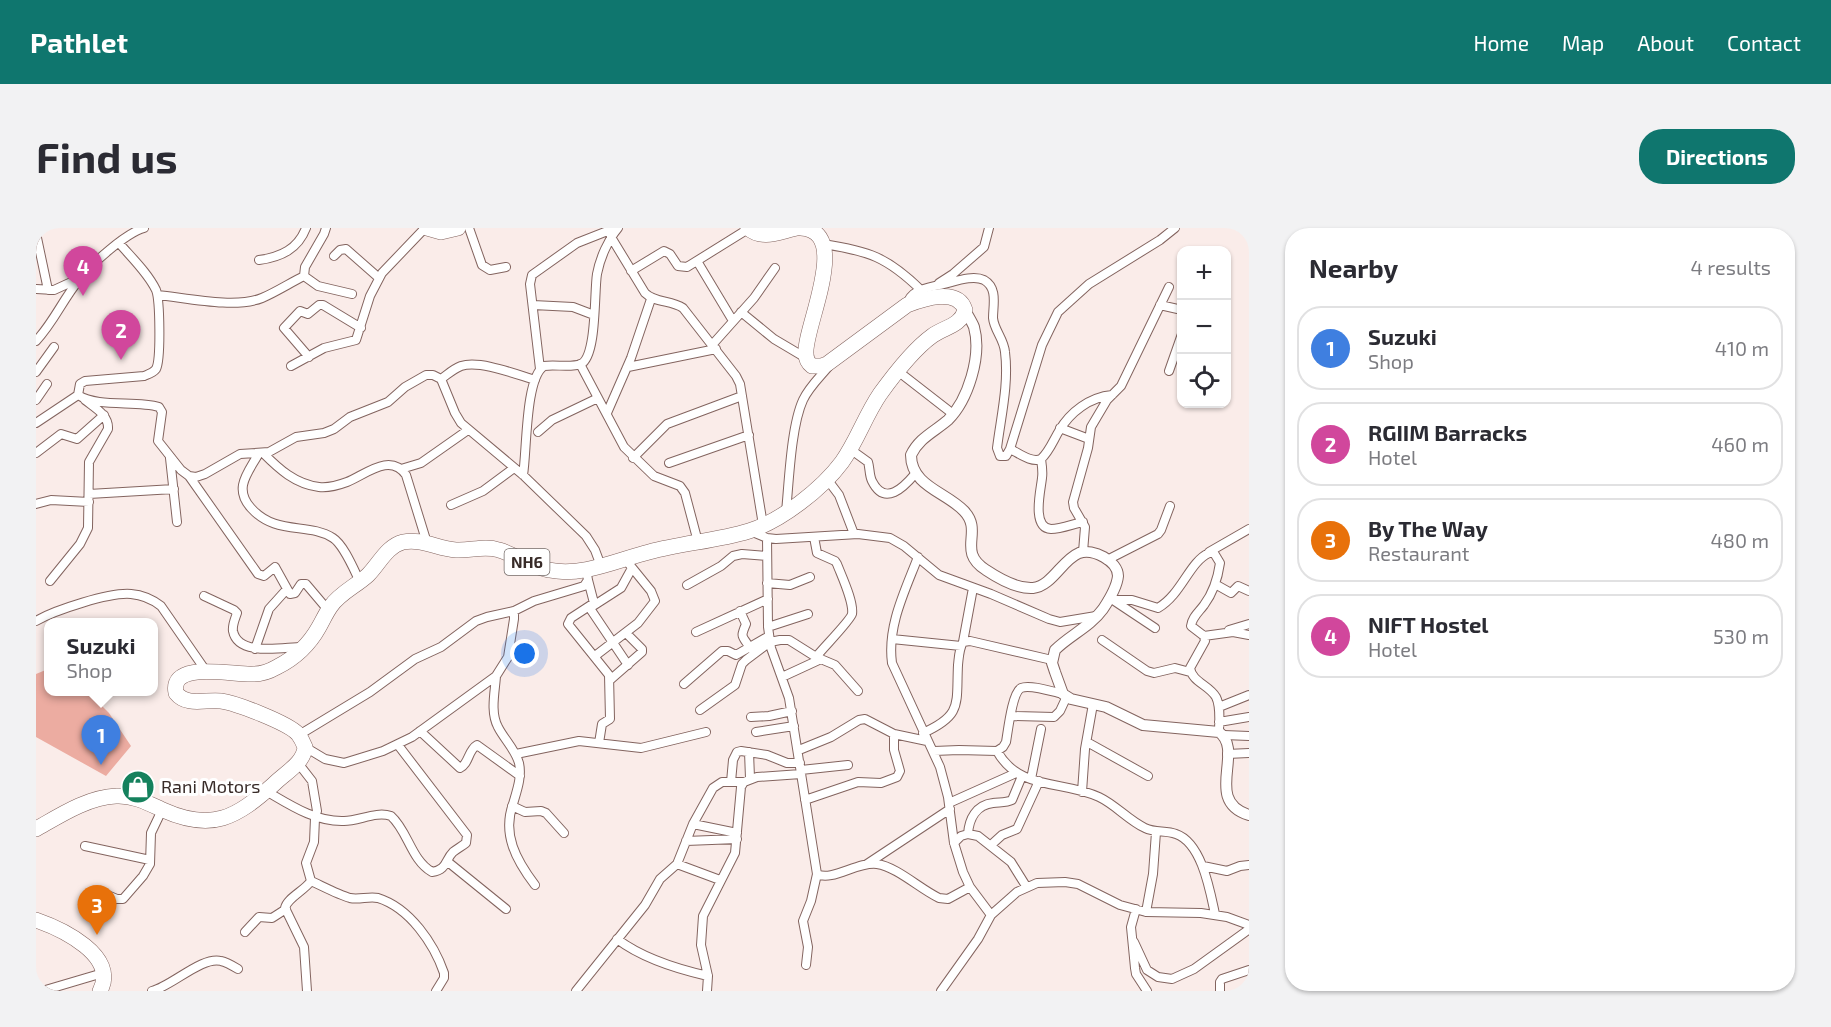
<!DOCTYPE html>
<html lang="en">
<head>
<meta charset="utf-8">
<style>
	body { margin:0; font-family:"Exo 2",sans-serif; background:#f2f2f3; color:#2b2b33 }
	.controls { position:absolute; right:18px; top:18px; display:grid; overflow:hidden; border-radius:12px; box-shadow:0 2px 4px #0004 }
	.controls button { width:54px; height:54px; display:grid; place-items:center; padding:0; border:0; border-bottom:2px solid #e1e1e2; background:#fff; color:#2b2b33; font:30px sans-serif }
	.you { position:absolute; left:489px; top:426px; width:21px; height:21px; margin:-15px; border:4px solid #fff; border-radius:50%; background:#1a73e8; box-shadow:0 0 0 9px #1a73e833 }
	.badge { display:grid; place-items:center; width:39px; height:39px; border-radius:50%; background:#0f766e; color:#fff; font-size:20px; font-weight:700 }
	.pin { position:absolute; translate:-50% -50px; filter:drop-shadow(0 2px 3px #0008) }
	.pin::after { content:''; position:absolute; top:32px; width:21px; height:18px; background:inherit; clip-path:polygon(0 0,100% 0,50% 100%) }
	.popup { position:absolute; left:8px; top:390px; width:114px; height:78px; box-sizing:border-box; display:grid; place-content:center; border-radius:12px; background:#fff; filter:drop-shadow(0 2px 4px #0005); font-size:20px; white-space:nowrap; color:#7c7c81 }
	.popup b { font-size:22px; color:#2b2b33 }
	.popup::after { content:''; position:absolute; left:50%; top:100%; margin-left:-12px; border:12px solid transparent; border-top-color:#fff }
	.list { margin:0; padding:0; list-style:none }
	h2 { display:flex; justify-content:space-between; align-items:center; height:78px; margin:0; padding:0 24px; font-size:26px }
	h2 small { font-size:20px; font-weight:400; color:#7c7c81 }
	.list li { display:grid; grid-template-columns:39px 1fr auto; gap:18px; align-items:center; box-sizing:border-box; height:84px; margin:0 12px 12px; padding:0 12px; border:2px solid #e1e1e2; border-radius:24px }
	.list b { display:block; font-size:22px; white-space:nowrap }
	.list p { margin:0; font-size:20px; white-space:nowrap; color:#7c7c81 }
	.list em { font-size:20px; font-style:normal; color:#7c7c81 }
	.icon { flex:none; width:33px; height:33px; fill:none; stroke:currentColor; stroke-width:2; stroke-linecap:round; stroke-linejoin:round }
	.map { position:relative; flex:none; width:1213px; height:763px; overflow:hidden; border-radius:24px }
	header { display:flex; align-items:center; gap:36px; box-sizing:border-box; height:84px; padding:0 30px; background:#0f766e; color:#fff }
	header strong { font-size:28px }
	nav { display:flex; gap:33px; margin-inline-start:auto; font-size:21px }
	.intro { display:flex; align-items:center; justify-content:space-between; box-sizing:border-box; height:144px; padding:0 36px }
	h1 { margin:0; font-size:42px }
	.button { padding:15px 27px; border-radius:24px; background:#0f766e; color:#fff; font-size:21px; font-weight:700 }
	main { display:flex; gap:36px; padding:0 36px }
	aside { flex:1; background:#fff; border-radius:24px; box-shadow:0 2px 4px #0004 }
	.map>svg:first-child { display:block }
	.green { fill:#ecaca1 }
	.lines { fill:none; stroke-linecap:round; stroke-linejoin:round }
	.minor-casing { stroke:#83645f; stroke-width:10 }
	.tertiary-casing { stroke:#83645f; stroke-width:12 }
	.trunk-casing { stroke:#83645f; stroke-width:16 }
	.minor { stroke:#fff; stroke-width:8 }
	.tertiary { stroke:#fff; stroke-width:10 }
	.trunk { stroke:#fff; stroke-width:15 }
	.labels { text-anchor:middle; stroke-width:6; stroke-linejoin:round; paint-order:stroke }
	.shield { fill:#fff; stroke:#746b68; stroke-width:1.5 }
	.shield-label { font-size:16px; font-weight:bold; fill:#382b28 }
	.poi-label { font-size:18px; fill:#382b28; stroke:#fff; text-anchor:start }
</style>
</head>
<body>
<header>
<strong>Pathlet</strong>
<nav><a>Home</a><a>Map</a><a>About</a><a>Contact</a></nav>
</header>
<div class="intro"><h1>Find us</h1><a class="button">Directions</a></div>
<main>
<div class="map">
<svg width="1213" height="763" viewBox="0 0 1213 763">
	<rect width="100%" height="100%" fill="#faece9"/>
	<path class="green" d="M12,441l1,23h39l21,21 22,33 -25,30 -70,-39v-63z"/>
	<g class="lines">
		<defs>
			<path id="minor" d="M290,0l-2,6 -19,33 -1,9 14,10 34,8
				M433,0l13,37 8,5 16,-3
				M0,5l12,57
				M575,9l34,56c10,10 26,7 38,15l53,68 4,8 23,141
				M83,15c12,14 29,30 37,47 4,10 5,70 0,79 -3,4 -7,5 -12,7l-59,5 -5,3 -2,11c20,13 58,5 81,12l3,5 -4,29 23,29 8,6 7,1 9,-3 35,-20 29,-2 27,-15 28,-4 10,-4 16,-12 38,-15 17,-15 21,-12h7l8,4 14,34 6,10 62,52 63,61 9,14 6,16
				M787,16c46,7 64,13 98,46
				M298,28l6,-6 6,-1 33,29
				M223,32c22,-3 39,-11 47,-32
				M661,33l36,60
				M595,43l33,-20 6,3 8,12 9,1 61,-38
				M903,55l14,-9 31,-27 5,-19
				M0,61l18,1 24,-11
				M122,67c29,3 77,14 104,3 14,-6 28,-15 42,-22
				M497,77l40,2 21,8
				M871,77c3,-15 19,-17 32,-20 12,-2 33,-11 45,-5 14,8 9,25 9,38 1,12 11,21 12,34 4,32 -4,64 -8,96l3,8h6l4,-7 32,-104 16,-33 31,-28 71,-44 15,-12
				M1124,77l22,5
				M705,84l33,27 32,19
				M0,113c18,-19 27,-42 43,-61 11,-15 47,-47 65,-52
				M676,117l42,-47 21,-30
				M273,129l-25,-29 16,-17 8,3 11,-9h4l38,23
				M544,136l44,83 30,29 26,10 5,7 13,49
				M255,138l33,-18 32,-8 14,-44 12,-23 43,-45
				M592,139l88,-18
				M504,141l-10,-85 2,-9 45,-32 38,-15
				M1133,143l13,-37
				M0,144l18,-25
				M863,144l54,42
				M405,151c6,-4 12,-10 20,-13 19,-6 54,8 74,14
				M0,172l11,-16
				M571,185l24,-55 20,-59
				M0,195l42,-28
				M1024,200l29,11
				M502,204l14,-12 46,-22
				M814,221l18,13c2,6 1,13 4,19 13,26 32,6 43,-7
				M974,221c9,4 21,14 31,10 8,-7 12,-18 18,-28 11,-19 31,-34 53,-36
				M0,225l25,-19 16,5 27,-24
				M223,225c-11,20 -26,35 -8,55 25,28 57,14 82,30 11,7 21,32 27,44
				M227,225c16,16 32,31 56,34 9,1 20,-2 28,-5 18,-7 43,-30 59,-7l21,68
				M134,230l7,64
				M597,230l34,-34 75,-28
				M1005,231c1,7 2,13 1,19 -1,11 -11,50 9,51 10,0 22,-5 32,-7
				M633,235l80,-28
				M365,241l20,-6 47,-33
				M487,247c4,-23 2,-97 21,-109 11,-2 26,2 37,-2 16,-8 13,-72 16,-90 3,-16 11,-34 21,-46
				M153,248l69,98 6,2 11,-9 15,27 5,-1 6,-9h5l22,26
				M791,251l12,16 15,39
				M53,266l85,-5
				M0,276l15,-4 38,2
				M415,277l32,-14 31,-23
				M750,284c3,-30 5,-86 17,-112 6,-13 17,-23 26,-34
				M714,303l17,7 9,1 82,-5 32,4 14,8 35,29 52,19 58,25 11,3 36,-6
				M778,309l3,16 18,8 2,3c5,13 17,38 15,50 -2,7 -30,35 -36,43
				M731,310l1,89 3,21 18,50 28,176c15,8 41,-13 60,-10 20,3 43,25 62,34l9,1 22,-12
				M1047,324l2,-25 -11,-19 -1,-6 15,-54 3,-21 16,-27 14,-14 48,-99
				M1173,324l40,-23
				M882,329c-13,34 -31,69 -26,106l48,104 8,30 6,46 9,29 7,15 21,28
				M1071,332l51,-26 3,-4 9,-24
				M552,352l6,23 -23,15 -3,6 41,51 1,44 -8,5 -3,19
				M14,353l30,-37 8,-16 1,-66 19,-33c1,-14 -13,-21 -23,-29
				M731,355l23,2 20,-8
				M1179,356l16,9 7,-7 11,5
				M651,357l34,-19 12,-10 9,-2 25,2
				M168,368l30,14 3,3c-2,6 -5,12 -4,18 5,26 50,16 69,16
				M1072,372h24l26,8c24,-14 31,-46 51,-55h5l6,10c-2,14 -7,30 -16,42 -5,7 -12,12 -13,21l13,10 1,5 -15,27c2,14 19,17 26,29 5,10 3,24 3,35
				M1077,372l42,28
				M557,378l28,-18 11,-20
				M553,379l39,58
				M704,383l6,13c-6,14 -4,11 4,24
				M0,393c19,-11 74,-29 95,-27 12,1 21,5 30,12l45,65
				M732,399l40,-13
				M1193,402l20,-6
				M660,404l72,-33
				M1168,408l29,-4 16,3
				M856,411l69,7
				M1066,412l45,31 7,2 21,-5 15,4
				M927,414l10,-54
				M219,421l14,-40 18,-20
				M559,428l43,-33 17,-22 -4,-10 -26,-32
				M460,448c-1,16 -6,36 2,51 6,12 17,22 21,36 3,14 -2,27 -6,41 -11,30 3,56 22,81
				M746,449l39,-18
				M574,452l32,-28v-3l-16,-16
				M648,456l38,-33h6l8,4 33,-19
				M1183,479l30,-12
				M664,482l35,-25 7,-21 4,-4 24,-18 10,-2h9l27,17 19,8 23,26
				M975,488l43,1 6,-6 7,-15
				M715,489l18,-1 23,-5
				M1183,494l30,-5
				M384,503l40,37c9,-4 8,-18 17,-23l43,31
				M720,504l38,-6
				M887,505c40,-18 33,-29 35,-68 1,-9 1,-16 5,-23l7,-1 82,19
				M263,507l71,-43 45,-33 26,-12 35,-26 11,-4 27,-6 20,-10 50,-15 4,-6 -2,-11
				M1188,507l25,1
				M1051,514l61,34
				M269,519l20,12 19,4 39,-12 29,-14 84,-61 12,-19 6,-38v-8
				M763,522l32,-13 28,-17 6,-1 29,15 33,7
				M898,523l25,-1 38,1 6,-4 3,-5c2,-11 6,-49 15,-54 9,-4 33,4 42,6
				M961,523c22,40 66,29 102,46 17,8 29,23 46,31 10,5 21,2 31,6 26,9 34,57 39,80
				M713,524l1,26
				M480,526l63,-13 62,7 65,-16
				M1191,526l22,-1
				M262,535l14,18 5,30 -2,7 -1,24 -8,21 5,18c11,5 28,14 39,17 9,2 19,-2 28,0 32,10 56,46 66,75v5l-8,13
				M765,542l47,-5
				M995,551l10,-50
				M695,554l2,-22 4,-8 4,-1 26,4 20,8h13
				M230,563c24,14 49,31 78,30 15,0 32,-10 47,-5 17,15 20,44 41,56 15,-2 13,-12 21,-20 4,-3 9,-6 13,-9l1,-8 -69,-90
				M1046,564l3,-43 8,-45
				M769,572l53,-18 23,1 16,-6 3,-6 -6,-21v-16
				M913,575l67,-30
				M476,578l13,6 16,-1 5,2 18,20
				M657,596l44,9
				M932,606c1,-15 8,-29 25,-31 6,-1 13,0 19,-3l10,-24
				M650,613l51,-2
				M918,615l7,-7 7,-2 10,2 33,26 15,24
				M955,617l11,-10 15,-6 22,-48
				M49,618l65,14
				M412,634l58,47
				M641,636l43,16
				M831,636l83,-55
				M1167,638l24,5 13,-5 9,-1
				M62,663l19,8h6l20,-23 7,-12 1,-31 11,-23
				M1100,681l-5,18 4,41 1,6 11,17
				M1110,684l7,-38 3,-42
				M209,704l14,-15 13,1 14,-9
				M581,711c25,19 60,30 91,37
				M1098,714l13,28 11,7 14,2 22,-10 54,-39
				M770,737l2,-18 -5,-26 8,-20 6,-27
				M6,763l61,-18
				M116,763c20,-5 50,-35 69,-30 5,1 12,5 17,8
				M271,763l-3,-44 -19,-39c2,-10 19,-17 26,-27
				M540,763l69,-86 15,-26 17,-15 16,-40 20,-36 9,-6h22
				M671,763l1,-15 -7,-31 2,-29 32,-63 6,-66 3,-5 13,-5 44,-3
				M905,763l37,-52 13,-24 26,-23 20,-9 28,-1 13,2 42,21 26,7 55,1 26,4 22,8
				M1184,763v-9l2,-3 27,-9"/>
			<path id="tertiary" d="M929,82c3,6 7,12 9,17 8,29 -6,73 -26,93 -14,12 -29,18 -37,35 0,31 35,37 53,56 20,21 -8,40 22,59 12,8 32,19 47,18 19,-2 29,-28 46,-35 14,-5 39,8 39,23 -1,11 -9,24 -15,33 -13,18 -33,26 -48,41l-3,13 3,9 8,22 8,5 35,8 37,18 76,7c26,19 -16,69 30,83"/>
			<path id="trunk" d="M391,0l14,4 17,-4
				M712,0c14,13 33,3 49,0
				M0,601c23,-13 52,-32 80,-33 17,-1 32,7 47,14 49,22 73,8 111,-26 11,-11 30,-21 31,-37 -2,-5 -4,-9 -7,-13 -10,-11 -62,-31 -77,-33 -15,-2 -34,6 -45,-8 -7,-34 60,-17 78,-19 8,0 16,-3 23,-7 18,-9 32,-22 42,-40 4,-7 7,-14 12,-21 9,-13 25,-20 37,-31 11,-11 19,-29 35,-33 18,-4 35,7 53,8 15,1 28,-5 43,0 17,5 32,17 50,20 33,7 68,-10 100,-18 33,-9 67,-11 100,-21 32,-10 73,-42 93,-69 15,-21 23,-46 38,-68 13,-18 34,-45 52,-58 12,-9 29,-10 33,-26 -7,-23 -42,-11 -58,-5l-80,59 -6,2h-9c-4,-3 -6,-6 -6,-12 -3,-25 47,-123 -5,-126
				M0,692c26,9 83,36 64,71"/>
		</defs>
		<use href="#minor" class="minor-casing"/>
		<use href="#tertiary" class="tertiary-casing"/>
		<use href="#trunk" class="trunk-casing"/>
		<use href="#minor" class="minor"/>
		<use href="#tertiary" class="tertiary"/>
		<use href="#trunk" class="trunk"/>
	</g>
	<defs>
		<symbol id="shop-disc" viewBox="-11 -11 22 22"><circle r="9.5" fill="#15815d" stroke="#fff"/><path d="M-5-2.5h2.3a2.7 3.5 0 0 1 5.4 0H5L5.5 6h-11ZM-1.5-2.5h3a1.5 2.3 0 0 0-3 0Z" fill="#fff"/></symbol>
	</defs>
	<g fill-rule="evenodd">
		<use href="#shop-disc" x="83" y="540" width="38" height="38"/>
	</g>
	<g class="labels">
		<rect class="shield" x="468.5" y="321" width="45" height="26" rx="4.5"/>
		<g class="shield-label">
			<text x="491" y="340">NH6</text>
		</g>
		<g class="poi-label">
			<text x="125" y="565">Rani Motors</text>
		</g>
	</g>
</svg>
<div class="controls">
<button>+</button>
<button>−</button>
<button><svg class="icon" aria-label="locate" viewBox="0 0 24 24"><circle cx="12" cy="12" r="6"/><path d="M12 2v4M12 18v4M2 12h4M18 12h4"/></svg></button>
</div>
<div class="you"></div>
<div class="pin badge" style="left:65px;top:537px;background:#3f7fe0">1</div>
<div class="popup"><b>Suzuki</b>Shop</div>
<div class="pin badge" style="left:85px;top:132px;background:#d1479c">2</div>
<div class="pin badge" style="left:61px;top:707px;background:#e8710a">3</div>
<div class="pin badge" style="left:47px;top:68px;background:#d1479c">4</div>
</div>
<aside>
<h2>Nearby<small>4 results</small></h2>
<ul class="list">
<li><span class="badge" style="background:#3f7fe0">1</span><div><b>Suzuki</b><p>Shop</p></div><em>410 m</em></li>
<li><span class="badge" style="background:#d1479c">2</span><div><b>RGIIM Barracks</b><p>Hotel</p></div><em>460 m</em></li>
<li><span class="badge" style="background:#e8710a">3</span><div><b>By The Way</b><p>Restaurant</p></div><em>480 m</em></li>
<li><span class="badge" style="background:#d1479c">4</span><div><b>NIFT Hostel</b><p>Hotel</p></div><em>530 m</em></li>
</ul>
</aside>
</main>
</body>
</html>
